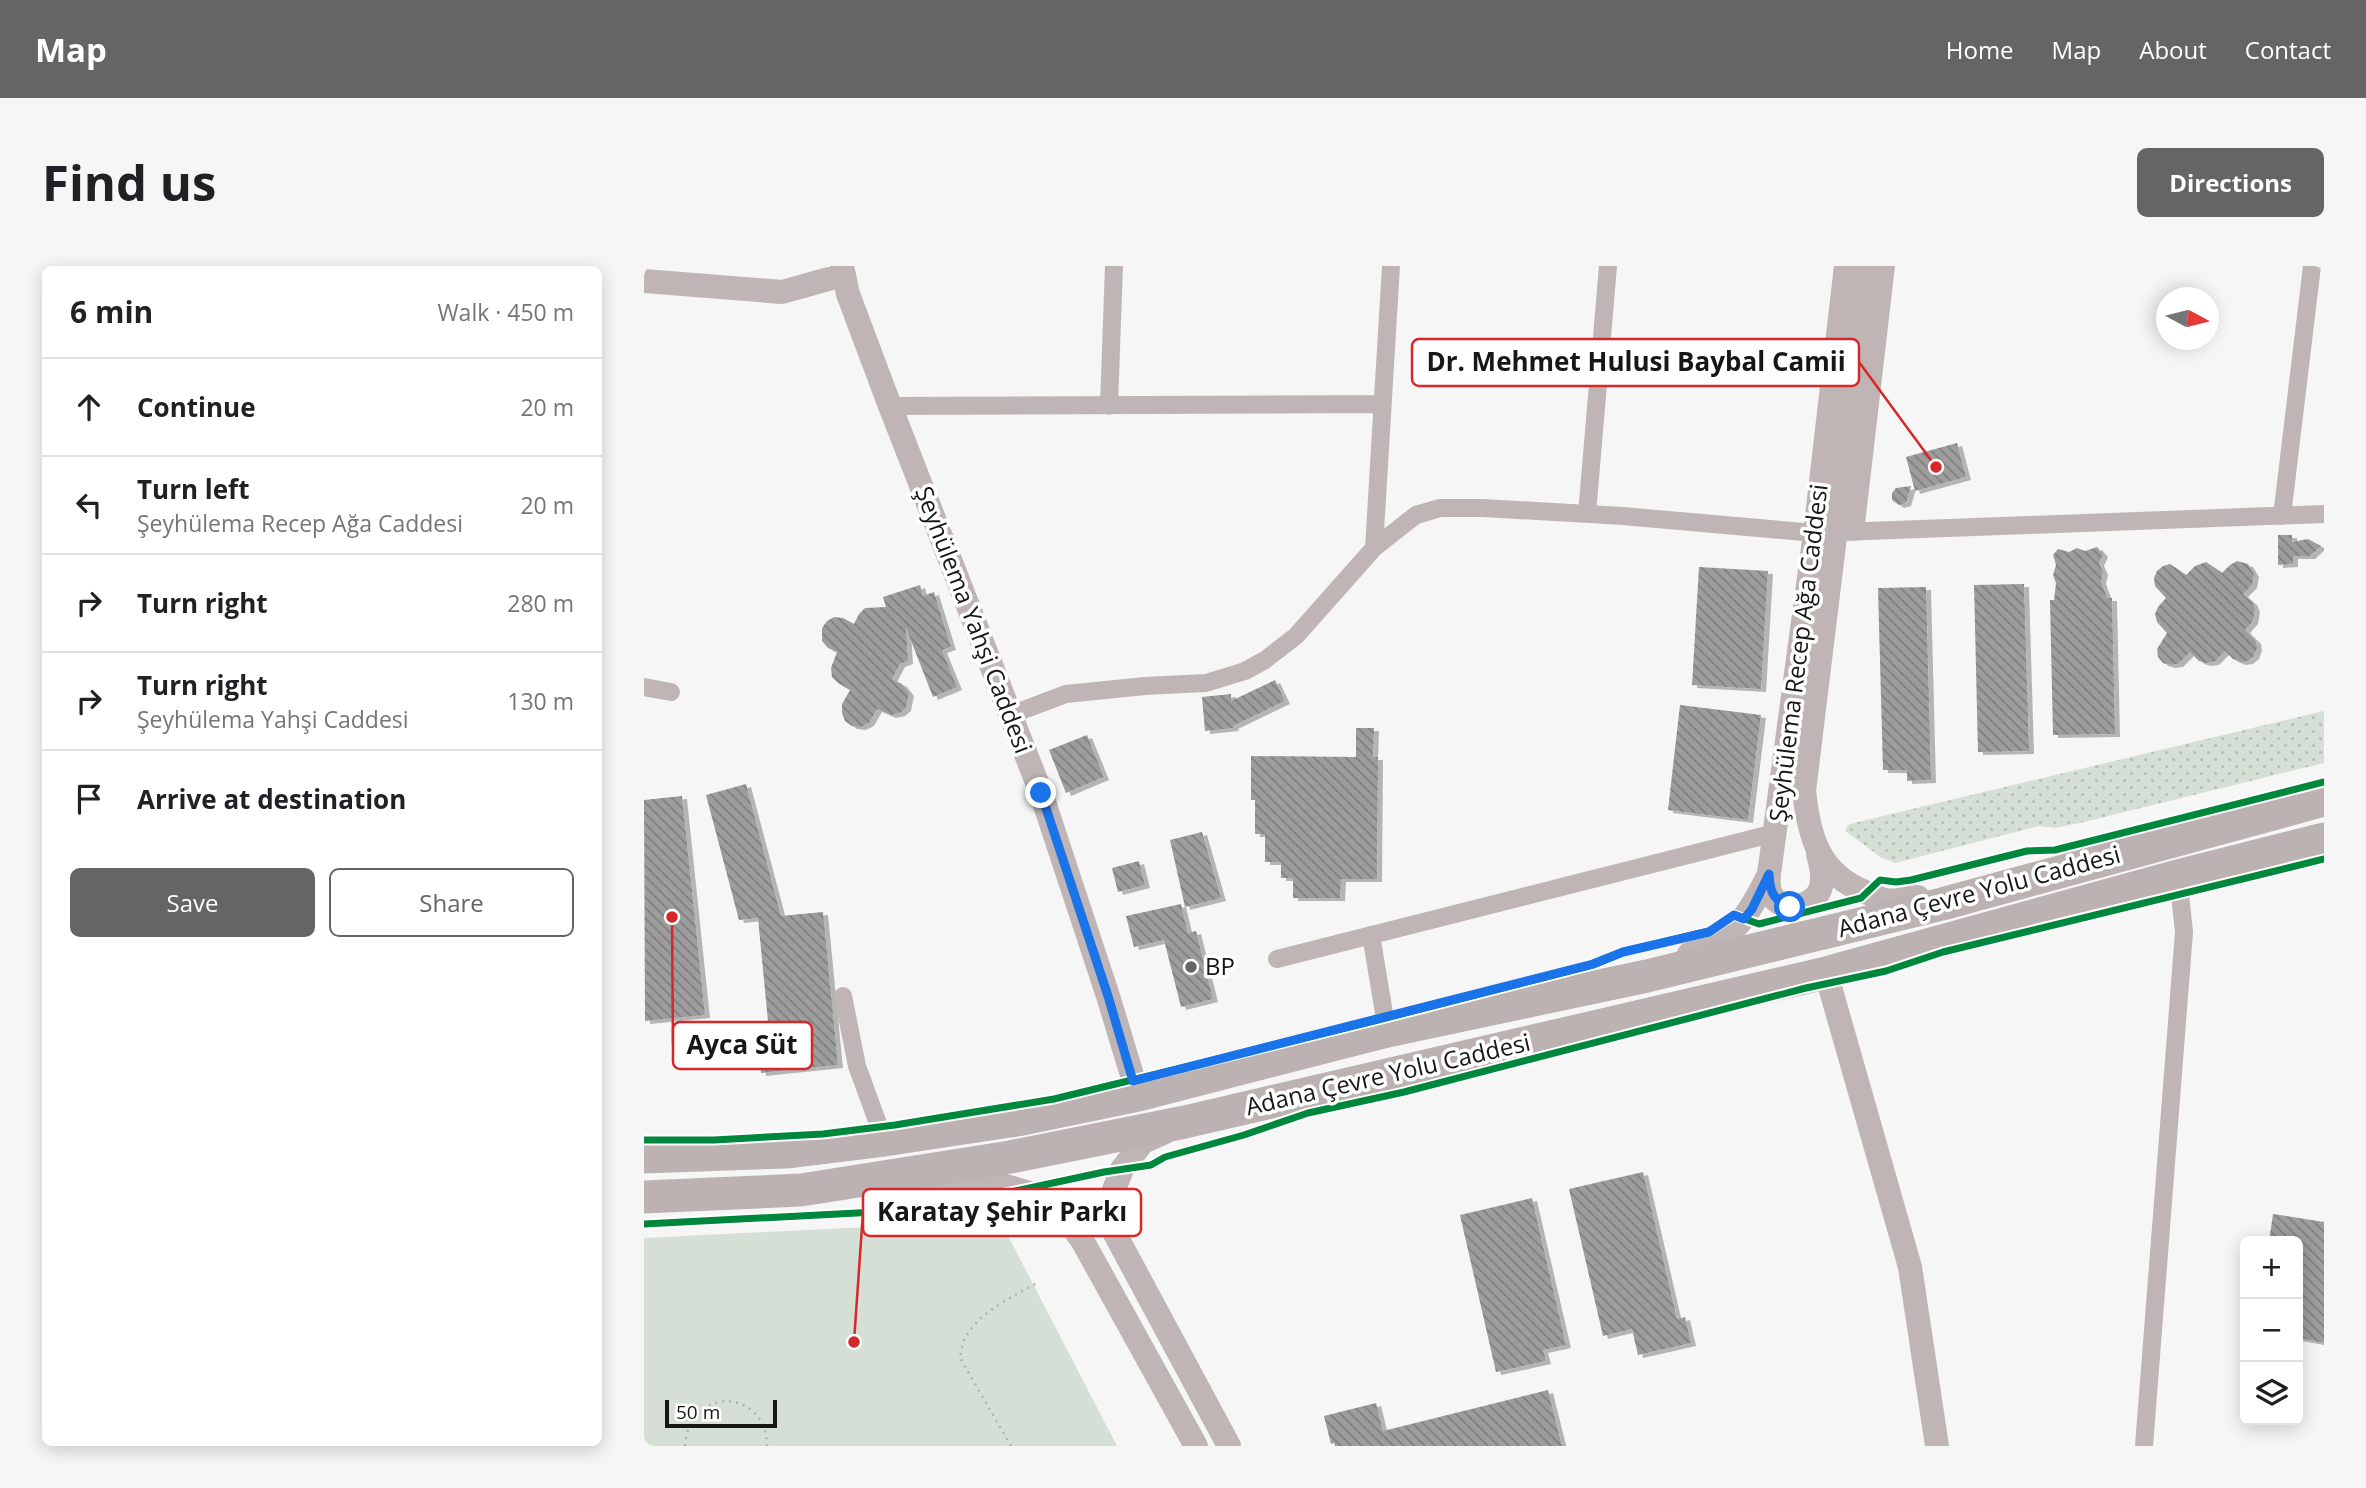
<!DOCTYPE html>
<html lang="en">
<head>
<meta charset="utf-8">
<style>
	body { margin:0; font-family:"Open Sans",sans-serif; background:#f6f6f6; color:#202124 }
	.controls { position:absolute; right:21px; bottom:21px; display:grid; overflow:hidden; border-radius:10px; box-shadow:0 4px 18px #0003 }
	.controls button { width:63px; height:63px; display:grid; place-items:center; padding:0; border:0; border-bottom:2px solid #e0e0e0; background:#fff; color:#202124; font:35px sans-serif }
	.compass { position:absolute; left:1512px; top:21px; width:63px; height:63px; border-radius:50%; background:#fff; box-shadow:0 4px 18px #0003; rotate:97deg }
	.scale { position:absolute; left:21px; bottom:18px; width:112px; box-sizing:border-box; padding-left:7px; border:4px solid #171718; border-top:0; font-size:19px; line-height:24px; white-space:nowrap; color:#171718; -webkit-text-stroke:5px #fff; paint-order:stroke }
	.stop { position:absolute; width:21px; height:21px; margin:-16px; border:5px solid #1a73e8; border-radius:50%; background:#fff }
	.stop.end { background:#1a73e8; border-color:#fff; box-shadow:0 2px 7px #0008 }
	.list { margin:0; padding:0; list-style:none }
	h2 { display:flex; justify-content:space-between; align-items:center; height:91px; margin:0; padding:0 28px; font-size:30px }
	h2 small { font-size:23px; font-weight:400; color:#757577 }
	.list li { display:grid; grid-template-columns:46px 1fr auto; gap:21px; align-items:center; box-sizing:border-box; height:98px; padding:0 28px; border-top:2px solid #e0e0e0 }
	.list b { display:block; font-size:26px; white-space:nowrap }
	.list p { margin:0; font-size:23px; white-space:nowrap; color:#757577 }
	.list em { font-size:23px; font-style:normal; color:#757577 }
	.actions { display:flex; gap:14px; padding:21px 28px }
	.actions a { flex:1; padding:16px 0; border:2px solid #656566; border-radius:10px; text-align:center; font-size:24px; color:#656566 }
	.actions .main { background:#656566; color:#fff }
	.icon { flex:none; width:38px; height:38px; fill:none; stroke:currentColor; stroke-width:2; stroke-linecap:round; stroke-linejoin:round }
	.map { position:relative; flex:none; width:1680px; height:1180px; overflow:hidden; border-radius:10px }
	header { display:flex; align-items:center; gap:42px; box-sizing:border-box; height:98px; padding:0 35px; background:#656566; color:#fff }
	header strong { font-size:33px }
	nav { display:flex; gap:38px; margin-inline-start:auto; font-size:24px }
	.intro { display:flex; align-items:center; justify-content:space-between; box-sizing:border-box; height:168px; padding:0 42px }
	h1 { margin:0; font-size:49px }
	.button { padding:18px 32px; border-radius:10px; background:#656566; color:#fff; font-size:24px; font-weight:700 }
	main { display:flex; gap:42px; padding:0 42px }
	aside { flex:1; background:#fff; border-radius:10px; box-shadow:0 4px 18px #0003 }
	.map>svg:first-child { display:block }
	.grass { fill:url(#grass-dots) }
	.park { fill:#d5dfd5 }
	.building { fill:url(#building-back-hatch); filter:url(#shadow) }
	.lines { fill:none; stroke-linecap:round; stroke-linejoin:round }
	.path { stroke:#b6afaf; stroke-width:2.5; stroke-dasharray:2 5; stroke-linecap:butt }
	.street { stroke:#c0b5b5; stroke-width:18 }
	.secondary { stroke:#bfb5b4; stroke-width:24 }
	.highway { stroke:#bcb2b1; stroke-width:33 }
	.cycleway-casing { stroke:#fff; stroke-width:11 }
	.cycleway { stroke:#00873e; stroke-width:7 }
	.route { stroke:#1a73e8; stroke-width:9 }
	.poi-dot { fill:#656566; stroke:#fff; stroke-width:2.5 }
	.labels { text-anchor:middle; stroke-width:7; stroke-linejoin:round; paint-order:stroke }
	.street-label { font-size:24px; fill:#171718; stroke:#fff }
	.poi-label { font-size:24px; fill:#171718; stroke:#fff; text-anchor:start }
	.leader { fill:none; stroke:#d62828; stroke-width:2.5 }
	.callout-dot { fill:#d62828; stroke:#fff; stroke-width:2.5 }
	.callout { fill:#fff; stroke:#d62828; stroke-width:2.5 }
	.callout-label { font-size:26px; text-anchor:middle; font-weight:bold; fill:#171718 }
</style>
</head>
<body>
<header>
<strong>Map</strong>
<nav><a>Home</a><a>Map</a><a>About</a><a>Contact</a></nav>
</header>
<div class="intro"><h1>Find us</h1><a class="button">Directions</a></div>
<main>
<aside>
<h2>6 min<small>Walk · 450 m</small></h2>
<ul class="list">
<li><svg class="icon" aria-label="ahead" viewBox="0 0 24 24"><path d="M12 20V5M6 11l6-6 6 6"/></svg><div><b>Continue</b></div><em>20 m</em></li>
<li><svg class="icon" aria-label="left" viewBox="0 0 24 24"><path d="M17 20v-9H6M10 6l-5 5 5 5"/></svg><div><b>Turn left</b><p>Şeyhülema Recep Ağa Caddesi</p></div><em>20 m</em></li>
<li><svg class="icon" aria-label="right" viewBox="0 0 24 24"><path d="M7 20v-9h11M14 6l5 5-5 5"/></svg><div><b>Turn right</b></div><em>280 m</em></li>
<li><svg class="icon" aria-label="right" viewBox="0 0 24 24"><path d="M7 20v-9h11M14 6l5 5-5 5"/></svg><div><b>Turn right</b><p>Şeyhülema Yahşi Caddesi</p></div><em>130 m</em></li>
<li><svg class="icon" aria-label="arrive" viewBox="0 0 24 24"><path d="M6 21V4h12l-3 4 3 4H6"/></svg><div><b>Arrive at destination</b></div></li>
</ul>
<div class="actions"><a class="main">Save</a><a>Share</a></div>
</aside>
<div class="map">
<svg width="1680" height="1180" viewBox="0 0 1680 1180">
	<defs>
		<pattern id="grass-dots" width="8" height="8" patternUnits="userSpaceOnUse" patternTransform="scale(1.75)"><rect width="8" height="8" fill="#d5dfd5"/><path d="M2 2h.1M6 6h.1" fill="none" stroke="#b6bfb6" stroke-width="1.8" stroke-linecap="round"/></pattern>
		<pattern id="building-back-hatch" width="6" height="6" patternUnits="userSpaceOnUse" patternTransform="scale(1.75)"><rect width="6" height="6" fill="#9d9d9d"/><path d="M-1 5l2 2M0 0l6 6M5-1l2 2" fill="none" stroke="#7f7f7f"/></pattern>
		<filter id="shadow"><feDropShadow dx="5" dy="3" stdDeviation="0" flood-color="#0004"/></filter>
	</defs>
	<rect width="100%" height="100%" fill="#f6f6f7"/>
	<path class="grass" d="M1680,445v52l-244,60 -25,5 -16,-2 -144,37 -13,-5 -37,-27 3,-6 10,-3z"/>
	<path class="park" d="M283,958l78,6 112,216h-473v-208z"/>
	<path class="building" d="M1313,177l9,34 -51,14 -9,-34z
		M1267,220l-5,17 -7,2 -7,-5v-7l4,-5z
		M1634,269h14v7l16,-3 13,7 -11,10h-17v8l-15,1z
		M1433,282l8,3 12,-4 6,7 -4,9 4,9 -2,9 6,17h5l3,136 -62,1 -3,-135h4l2,-17 -3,-8 3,-10 -3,-10 5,-6 11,3z
		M1593,295l11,3 6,10 -2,11 -9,9 9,8 3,7 -2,12 -8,9 11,11 1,7 -3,8 -6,5 -7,1 -8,-3 -8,-8 -11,11 -8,1 -7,-2 -9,-9 -12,12 -8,1 -7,-2 -5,-6 -1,-8 10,-16 -10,-11 -2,-8 3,-7 8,-9 -11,-12 -1,-8 3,-7 6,-5 7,-2 16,11 9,-9 11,-4 16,11 8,-8z
		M1055,301l69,4 -7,118 -69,-4z
		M1380,318l5,167 -51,1 -4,-167z
		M276,319l3,11 11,-4 17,55 -9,3 15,37 -24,10 -27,-69 2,33 -8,3 -8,15 10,5 7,9 -3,15 -6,5 -9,2 -14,-6 -8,14 -8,4 -9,-1 -7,-5 -3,-8v-9l8,-14 -12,-7 -6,-6 -1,-9 6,-16 -9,-4 -6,-7v-13l5,-7 7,-4 9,1 11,6 5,-10 6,-6 21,-1 -3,-10z
		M1282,321l5,193 -24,1v-11h-24l-5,-182z
		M631,414l10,21 -52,25 1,2 -29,3 -3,-34 29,-3v7z
		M1036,439l81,10 -13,105 -80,-10z
		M712,462h18l-1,29h5l-1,122h-36l-1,19h-47v-20h-12v-16h-16v-28h-10v-34h-4v-44l105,1z
		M443,469l17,42 -38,16 -17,-43z
		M102,518l35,132 42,-4 15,153 -77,8 -2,-30 11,-1 -12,-124 -19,2 -33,-125z
		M38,530l23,219 -60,6 -1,-221z
		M558,566l19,66 -36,9 -15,-67z
		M495,595l6,24 -27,7 -6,-24z
		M537,638l7,29 8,-2 17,68 -32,8 -17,-67 -30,7 -8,-31z
		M999,906l34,147 8,-2 6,26 -53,12 -6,-26 -29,7 -34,-147z
		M888,932l34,147 -23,5 3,11 -50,11 -36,-157z
		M1629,948l51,8v121l-26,-5v-97h-29z
		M904,1124l14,56h-227l-1,-3 -3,1 -7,-28 52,-13 7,28z"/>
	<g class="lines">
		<path class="path" d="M41,1180c5,-62 82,-57 82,0
			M367,1180l-51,-88c1,-6 2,-15 6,-21 13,-25 48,-41 71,-54"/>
		<path class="street" d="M246,140l492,-2
			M465,140l5,-140
			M943,248l21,-248
			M1638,250l30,-250
			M1211,266l31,-266
			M730,282l17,-282
			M0,421l27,5
			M366,449l56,-21 79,-8 61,-3 39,-12 20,-11 31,-24 78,-88 42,-33 24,-7h43l140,8 192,17 509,-19
			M727,669l16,96
			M633,693l498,-126
			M199,730l14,70 27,74
			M1500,1180l40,-514 -6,-56"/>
		<path class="secondary" d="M198,0l6,28 42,112 151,387 67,203 30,99
			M1224,0l-64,525c5,45 14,82 61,101 6,2 14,7 20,8 10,2 23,-2 33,-3
			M0,15l138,11 61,-17
			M1125,608c0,5 -1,12 1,17 6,21 39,19 49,1 6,-12 2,-27 -1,-38
			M1045,688c45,-13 61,-41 80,-80l46,-341 31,-267
			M1182,707l84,294 27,179
			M521,866l-22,10 -21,27 -12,31 4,32 115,214
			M232,926l76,-9 40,-1 41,12 31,22 18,24 114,206"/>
		<path class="highway" d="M0,891l142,-5 98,-12 133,-20 121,-25 249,-64 260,-55 295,-72 382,-104
			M0,931l157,-7 209,-33 175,-35 641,-149 352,-97 146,-37"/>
		<defs>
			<path id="cycleway" d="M0,874h70l109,-6 72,-9 159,-26 320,-78 219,-56 30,-13 86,-21 25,-16 25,9 102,-26 19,-18 16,2 15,-2 116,-29 28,-1 269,-68
				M0,958l232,-12 116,-16 112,-24 47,-7 14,-8 79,-22 64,-22 96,-21 402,-104 80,-17 57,-19 381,-93"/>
		</defs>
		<use href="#cycleway" class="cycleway-casing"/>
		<use href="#cycleway" class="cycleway"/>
	</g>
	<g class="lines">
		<path class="route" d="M397,527l67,203 25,85 460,-117 30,-12 86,-20 25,-17 10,4 8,-10 17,-35c1,19 4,25 21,33"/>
	</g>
	<circle class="poi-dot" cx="547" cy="701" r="7"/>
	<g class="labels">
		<g class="street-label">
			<text transform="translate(329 354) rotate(69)" y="8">Şeyhülema Yahşi Caddesi</text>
			<text transform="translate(1155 387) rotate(-83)" y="8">Şeyhülema Recep Ağa Caddesi</text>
			<text transform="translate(1335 626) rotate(-15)" y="8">Adana Çevre Yolu Caddesi</text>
			<text transform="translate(744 809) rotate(-13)" y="8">Adana Çevre Yolu Caddesi</text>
		</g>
		<g class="poi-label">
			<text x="561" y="709">BP</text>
		</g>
	</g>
	<path class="leader" d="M1292 201L1215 96M28 651L29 779M210 1076L219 946"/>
	<g class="callout-dot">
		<circle cx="1292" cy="201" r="7"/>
		<circle cx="28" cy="651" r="7"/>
		<circle cx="210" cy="1076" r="7"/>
	</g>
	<g class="callout">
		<rect x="768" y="73" width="447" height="47" rx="7"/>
		<rect x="29" y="756" width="139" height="47" rx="7"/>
		<rect x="219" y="923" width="278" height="47" rx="7"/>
	</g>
	<g class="callout-label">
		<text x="992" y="105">Dr. Mehmet Hulusi Baybal Camii</text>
		<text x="98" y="788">Ayca Süt</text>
		<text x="358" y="955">Karatay Şehir Parkı</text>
	</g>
</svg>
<div class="controls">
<button>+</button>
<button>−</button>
<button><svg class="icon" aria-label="layers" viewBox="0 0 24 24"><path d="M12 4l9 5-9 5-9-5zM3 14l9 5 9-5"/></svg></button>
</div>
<svg class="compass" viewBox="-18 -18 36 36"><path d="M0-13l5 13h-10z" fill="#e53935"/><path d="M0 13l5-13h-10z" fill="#757577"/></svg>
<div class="scale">50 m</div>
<div class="stop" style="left:1146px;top:641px"></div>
<div class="stop end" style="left:397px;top:527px"></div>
</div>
</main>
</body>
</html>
